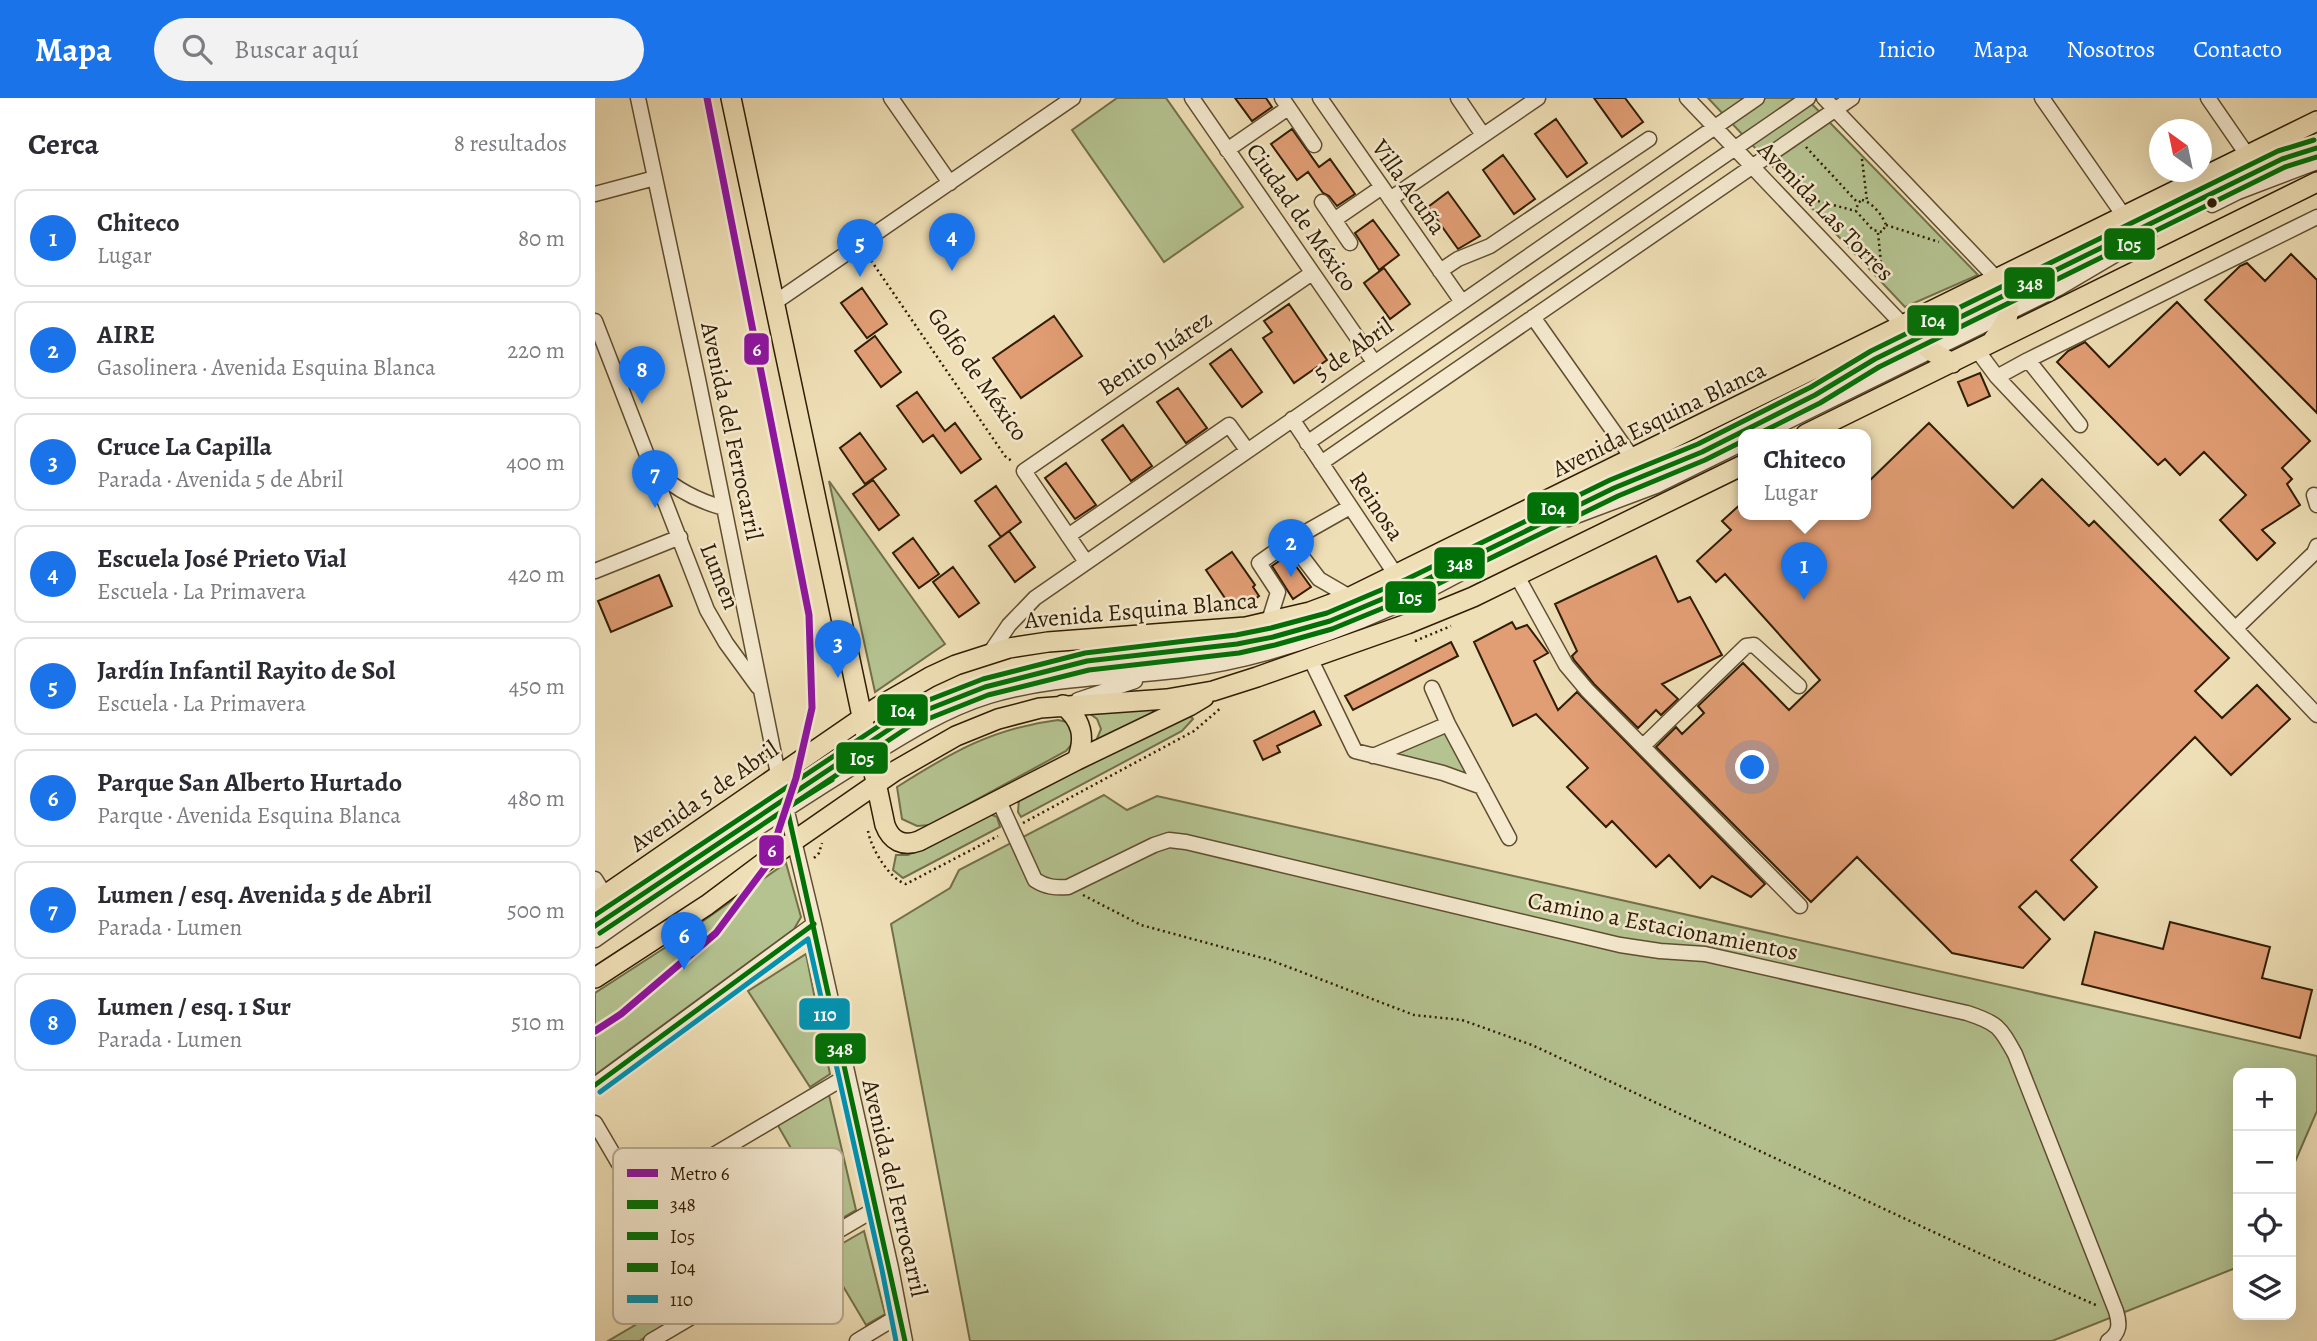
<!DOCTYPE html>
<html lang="es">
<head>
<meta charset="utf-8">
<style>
	body { margin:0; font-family:Alegreya,serif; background:#f2f2f3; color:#2b2b33 }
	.controls { position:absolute; right:21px; bottom:21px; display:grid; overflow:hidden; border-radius:14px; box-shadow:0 7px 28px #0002 }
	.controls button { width:63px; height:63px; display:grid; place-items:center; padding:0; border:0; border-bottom:2px solid #e1e1e2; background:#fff; color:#2b2b33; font:35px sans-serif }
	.compass { position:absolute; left:1554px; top:21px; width:63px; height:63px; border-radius:50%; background:#fff; box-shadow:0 7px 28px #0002; rotate:327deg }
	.you { position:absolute; left:1158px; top:670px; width:24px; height:24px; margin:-18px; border:5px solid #fff; border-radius:50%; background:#1a73e8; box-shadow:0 0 0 10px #1a73e833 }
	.badge { display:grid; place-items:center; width:46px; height:46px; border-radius:50%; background:#1a73e8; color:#fff; font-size:23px; font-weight:700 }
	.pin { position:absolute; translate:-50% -58px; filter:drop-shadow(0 2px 4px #0008) }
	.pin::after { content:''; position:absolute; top:37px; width:24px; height:21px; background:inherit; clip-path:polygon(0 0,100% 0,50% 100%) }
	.popup { position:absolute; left:1143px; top:331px; width:133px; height:91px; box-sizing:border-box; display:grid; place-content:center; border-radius:14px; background:#fff; filter:drop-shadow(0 2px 5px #0005); font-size:23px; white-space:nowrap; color:#7c7c81 }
	.popup b { font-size:26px; color:#2b2b33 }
	.popup::after { content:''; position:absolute; left:50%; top:100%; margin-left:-14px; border:14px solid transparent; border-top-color:#fff }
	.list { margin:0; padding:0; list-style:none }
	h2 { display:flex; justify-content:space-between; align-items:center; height:91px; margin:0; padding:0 28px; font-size:30px }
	h2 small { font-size:23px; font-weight:400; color:#7c7c81 }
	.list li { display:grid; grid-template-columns:46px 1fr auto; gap:21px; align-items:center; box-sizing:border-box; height:98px; margin:0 14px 14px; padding:0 14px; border:2px solid #e1e1e2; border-radius:14px }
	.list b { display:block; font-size:26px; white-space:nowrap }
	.list p { margin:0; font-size:23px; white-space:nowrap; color:#7c7c81 }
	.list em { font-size:23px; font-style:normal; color:#7c7c81 }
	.icon { flex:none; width:38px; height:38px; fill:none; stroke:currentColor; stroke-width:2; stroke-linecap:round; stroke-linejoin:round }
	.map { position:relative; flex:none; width:1722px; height:1243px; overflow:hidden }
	header { display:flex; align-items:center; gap:42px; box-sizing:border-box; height:98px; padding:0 35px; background:#1a73e8; color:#fff }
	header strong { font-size:33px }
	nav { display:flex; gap:38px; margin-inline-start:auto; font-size:24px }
	.search { width:490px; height:63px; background:#f2f2f3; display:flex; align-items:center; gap:18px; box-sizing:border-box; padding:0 24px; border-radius:38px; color:#7c7c81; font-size:26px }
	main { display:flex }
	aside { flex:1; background:#fff }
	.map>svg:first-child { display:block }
	.green { fill:#b5c391; stroke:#72704a; stroke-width:2 }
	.building { fill:#e19d74; stroke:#301d03; stroke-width:2 }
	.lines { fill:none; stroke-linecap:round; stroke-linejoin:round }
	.minor-casing { stroke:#604e30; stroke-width:17 }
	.major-casing { stroke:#301d03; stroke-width:22 }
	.path { stroke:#301d03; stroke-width:2.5; stroke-dasharray:2 3.5; stroke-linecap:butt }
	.minor { stroke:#f5ead0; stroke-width:14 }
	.major { stroke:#efdfb6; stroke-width:19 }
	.bus-1-casing { stroke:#f5ead0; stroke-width:10 }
	.bus-2-casing { stroke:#f5ead0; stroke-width:10 }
	.bus-3-casing { stroke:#f5ead0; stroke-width:10 }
	.bus-4-casing { stroke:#f5ead0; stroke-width:10 }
	.bus-1 { stroke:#007106; stroke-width:5 }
	.bus-2 { stroke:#007106; stroke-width:5 }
	.bus-3 { stroke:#007106; stroke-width:5 }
	.bus-4 { stroke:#0093b3; stroke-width:5 }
	.metro-1-casing { stroke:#f5ead0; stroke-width:12 }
	.metro-1 { stroke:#8e16a1; stroke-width:7 }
	.bus-dot { fill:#301d03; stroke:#f5ead0; stroke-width:2.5 }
	.labels { text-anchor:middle; stroke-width:5; stroke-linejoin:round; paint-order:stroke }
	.street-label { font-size:24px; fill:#301d03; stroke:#f5ead0 }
	.key { fill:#f5ead0; stroke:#baac92; stroke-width:2 }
	.key-label { font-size:19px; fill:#301d03 }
	.line-badge { stroke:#f5ead0; stroke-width:2.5 }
	.badge-label { font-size:19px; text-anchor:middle; font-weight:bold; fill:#fff }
</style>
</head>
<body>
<header>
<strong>Mapa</strong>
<div class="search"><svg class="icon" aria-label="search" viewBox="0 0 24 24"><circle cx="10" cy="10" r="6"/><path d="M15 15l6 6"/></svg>Buscar aquí</div>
<nav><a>Inicio</a><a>Mapa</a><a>Nosotros</a><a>Contacto</a></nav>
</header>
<main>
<aside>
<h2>Cerca<small>8 resultados</small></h2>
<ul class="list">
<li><span class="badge">1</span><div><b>Chiteco</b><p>Lugar</p></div><em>80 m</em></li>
<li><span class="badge">2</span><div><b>AIRE</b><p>Gasolinera · Avenida Esquina Blanca</p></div><em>220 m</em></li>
<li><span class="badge">3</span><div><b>Cruce La Capilla</b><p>Parada · Avenida 5 de Abril</p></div><em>400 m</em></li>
<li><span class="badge">4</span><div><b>Escuela José Prieto Vial</b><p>Escuela · La Primavera</p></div><em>420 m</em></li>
<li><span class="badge">5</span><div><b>Jardín Infantil Rayito de Sol</b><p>Escuela · La Primavera</p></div><em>450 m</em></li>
<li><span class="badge">6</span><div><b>Parque San Alberto Hurtado</b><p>Parque · Avenida Esquina Blanca</p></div><em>480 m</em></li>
<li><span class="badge">7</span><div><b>Lumen / esq. Avenida 5 de Abril</b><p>Parada · Lumen</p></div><em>500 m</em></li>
<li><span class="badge">8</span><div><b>Lumen / esq. 1 Sur</b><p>Parada · Lumen</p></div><em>510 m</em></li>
</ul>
</aside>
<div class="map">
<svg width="1722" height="1243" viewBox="0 0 1722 1243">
	<rect width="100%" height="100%" fill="#efdfb6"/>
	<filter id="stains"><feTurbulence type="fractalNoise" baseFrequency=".00286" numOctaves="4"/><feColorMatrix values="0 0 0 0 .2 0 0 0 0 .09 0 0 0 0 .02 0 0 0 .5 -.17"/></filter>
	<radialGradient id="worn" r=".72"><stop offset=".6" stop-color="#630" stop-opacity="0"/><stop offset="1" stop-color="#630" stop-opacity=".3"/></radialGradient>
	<path class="green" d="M522,0h49l77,109 -79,55 -92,-132z
		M1113,0h98l172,177 -73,32z
		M234,383l116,163 -70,48z
		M559,610v6l-58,27 5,-12 -4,-10 -8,-6z
		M591,613l7,8 -11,12 -161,86 -3,-5 1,-14z
		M463,622l13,3 2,20 -7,8 -136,74 -13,1 -15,-7 -5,-32c55,-35 96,-59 161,-67z
		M850,634l26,43 -79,-19z
		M509,697l23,15 30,-14 1160,260v55l-26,60v-98h-53v194l-186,74h-1082l-79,-417 59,-36 9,-18z
		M393,715l9,4 3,10 -97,51 -10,-8 3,-15h12z
		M191,765l15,54 -7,12 -199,146v-82l71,-46z
		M211,856l24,120 -20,13 -62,-96z
		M234,997l27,115 -22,13 -57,-99z
		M229,1119l8,14 -121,71 -8,-14z
		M269,1133l21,83 -19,11 -42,-71z
		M93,1196l8,13 -57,34h-31z"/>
	<path class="building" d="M640,0h31l6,9 -20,14z
		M999,0h31l18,24 -21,15z
		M961,21l31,44 -20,14 -32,-43z
		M697,31l27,38 11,-8 25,35 -18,12 -8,-10 -6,-3 -15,-21 -11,8 -26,-36z
		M908,57l32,44 -21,15 -31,-44z
		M853,94l32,44 -22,13 -30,-42z
		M778,122l26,35 -20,15 -24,-37z
		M1696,156l26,26v133l-112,-113 35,-34 7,-3 18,18z
		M789,170l26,36 -20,15 -26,-36z
		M267,190l25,36 -20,14 -26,-35z
		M1582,204l133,139 -28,27 10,11 -5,5 13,21 -38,25 13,13 -18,17 -37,-40 26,-25 -42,-43 -24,23 -15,-16 -7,6 -101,-103 11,-11 17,-9 24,25z
		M694,206l38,56 -33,23 -31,-45 9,-6 -8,-11z
		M459,218l28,40 -61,42 -28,-40z
		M280,238l26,36 -20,15 -26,-36z
		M636,251l31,43 -20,15 -32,-43z
		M1385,275l10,23 -22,10 -10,-24z
		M583,290l29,40 -21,15 -29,-41z
		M322,294l28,39 10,-8 26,36 -20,14 -28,-38 -10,7 -26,-36z
		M1334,325l84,85 29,-29 47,47 5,-5 135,137 -34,33 27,27 35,-33 33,34 -59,56 -36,-38 -124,123 26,27 -33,33 -28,-29 -17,16 31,32 -27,29 -71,-15 -95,-96 -46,45 -155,-155 20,-20 6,7 22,-21 -6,-7 45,-43 46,47 31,-30 -95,-106 -9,8 -19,-21 34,-31 -9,-9 21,-19v12h122v-29z
		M528,327l29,41 -21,15 -29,-41z
		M265,335l26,36 -21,15 -25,-36z
		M471,365l30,42 -21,14 -30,-41z
		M278,382l26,35 -20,15 -26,-36z
		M401,388l25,36 -20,15 -26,-36z
		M414,433l26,36 -20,15 -26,-36z
		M318,440l26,36 -20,14 -26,-35z
		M637,454l23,33 -2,2 6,9 -12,9 -4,-6 -12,8 -25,-37z
		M693,457l23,32 -18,12 -21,-33z
		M1061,458l22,46 12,-5 32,58 -60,29 16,15 -17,16 -5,-5 -18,18 -44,-44 -20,-24 -2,-4 5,-5 -22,-47z
		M358,469l26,36 -20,14 -26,-35z
		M64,477l13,31 -61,26 -13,-31z
		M917,524l4,7 11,-4 21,28 -14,8 24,49 19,-18 188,192 -14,13 -39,-21 -12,12 -31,-33 -13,12 -44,-46 -6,6 -39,-40 21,-19 -52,-54 -23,12 -39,-84z
		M856,544l7,14 -105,54 -8,-14z
		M719,613l7,14 -44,21 3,6 -17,8 -9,-19z
		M1575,824l100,25 -8,31 50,12 -12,48 -218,-54 13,-52 68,17z"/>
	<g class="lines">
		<defs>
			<path id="minor" d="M43,0l60,281 80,395 36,150 77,344 14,73
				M296,0l59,85
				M597,0l182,264
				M687,0l32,47
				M725,0l142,204
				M863,0l25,37
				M1092,0l216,227
				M1229,0l172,180
				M1447,0l82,118
				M1613,0l40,58
				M632,52l61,-42
				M0,96l60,-16
				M795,101l148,-101
				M727,104l28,41
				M1617,107l26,-13 79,-30
				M739,122l48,-33
				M845,173l18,-12 32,-13 159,-107
				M179,205l299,-205
				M938,219l100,142
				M0,223l112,289 19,33 32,44
				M1382,252l20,27 320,338
				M1433,262l52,65
				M1402,279l31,-17 289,-143
				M697,321l104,156
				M1167,336l297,-146 90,-53
				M712,345l501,-345
				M726,365l531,-365
				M61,373c20,19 42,30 68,37
				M1719,397l3,10
				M755,409l-60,34 29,38 31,18
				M973,421l88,-33 87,-43
				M473,438l161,-111 18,25
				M491,464l-62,-91 288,-198
				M0,473l85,-34
				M922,478l49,89 21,25 213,216
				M673,526l10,-32 -19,-29 31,-22
				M1641,530l78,-75 3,-7
				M395,555l19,-28 26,-27 722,-500
				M715,560l45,93 88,22 39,14
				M837,590l16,36 61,114
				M483,602l57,-19
				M1048,648l103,-100 8,-1 45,41
				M778,658l75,-32
				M404,703l36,79c11,7 20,8 33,7l86,-42 15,-5 17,2 434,103 40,6 45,3 262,59c31,10 33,14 48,41l101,257c4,13 4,22 -8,30
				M0,781l10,16
				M0,828l311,-208 79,-31 102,-26 150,-17 36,-7 57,-16 81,-34 203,-99 88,-36 113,-57 60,-36 407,-200 35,-11
				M0,842c82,-58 165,-115 250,-168 46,-28 92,-60 144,-76 62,-19 130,-18 194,-26 97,-13 197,-52 282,-99
				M0,987l219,-161
				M0,1025l109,186
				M44,1101l208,-123
				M56,1243l226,-133
				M262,1243l43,-26"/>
			<path id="major" d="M136,0l154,727c6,16 18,22 34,16l158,-81 112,-54 15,-9
				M1308,227l28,26 21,12
				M1398,242c20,-25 21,-34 3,-62
				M1211,336l511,-252
				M468,607c19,15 23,32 14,55
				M0,804l283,-195 52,-30 26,-12 53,-17 39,-6 198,-15 64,-15 40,-15 967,-476
				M0,880l112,-73 71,-53 117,-81 61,-35 42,-17 42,-11 127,-9 46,-8 44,-14 150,-53 66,-27 270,-132"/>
		</defs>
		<use href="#minor" class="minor-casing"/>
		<use href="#major" class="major-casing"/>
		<path class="path" d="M1211,49l52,56
			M1267,61l5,42
			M1207,99l54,14
			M1267,102c10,2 21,16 24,25l-4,7 -9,-2 -17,-19 2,-8z
			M1291,127l53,17
			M1283,135l5,49
			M273,158l137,200 8,6
			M820,543l36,-15
			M428,725l171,-92 28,-24
			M273,733c3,17 21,48 38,53l92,-48
			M219,760l5,-5 3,-10
			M488,797l58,30 129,35 144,55 48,5 70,25 451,210 115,51"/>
		<use href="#minor" class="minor"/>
		<use href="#major" class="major"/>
		<defs>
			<path id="bus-1" d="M237,682l-45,28 118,533
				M0,828l311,-208 79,-31 102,-26 150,-17 36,-7 57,-16 81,-34 203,-99 88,-36 113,-57 60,-36 407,-200 35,-11
				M0,987l219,-161"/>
			<path id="bus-2" d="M1163,336l62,-31 59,-36 406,-200 32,-10
				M5,835l310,-207 78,-31 101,-25 150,-17 36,-8 57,-16 83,-34 203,-99 87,-36 38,-19"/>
			<path id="bus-3" d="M0,817l308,-205 80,-31 102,-26 151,-18 35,-7 56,-15 80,-34 203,-99 88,-36 113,-57 60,-36 407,-200 36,-11"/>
			<path id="bus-4" d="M5,994l208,-153 74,331 14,71"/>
		</defs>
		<use href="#bus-1" class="bus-1-casing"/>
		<use href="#bus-2" class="bus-2-casing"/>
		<use href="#bus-3" class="bus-3-casing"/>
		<use href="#bus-4" class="bus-4-casing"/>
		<use href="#bus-1" class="bus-1"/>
		<use href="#bus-2" class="bus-2"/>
		<use href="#bus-3" class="bus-3"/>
		<use href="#bus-4" class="bus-4"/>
		<defs>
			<path id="metro-1" d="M0,933l26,-17 95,-81 51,-68 29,-87 16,-70 -3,-93 -102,-517"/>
		</defs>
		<use href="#metro-1" class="metro-1-casing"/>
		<use href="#metro-1" class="metro-1"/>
	</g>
	<circle class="bus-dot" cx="1617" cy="105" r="6"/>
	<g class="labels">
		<g class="street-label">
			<text transform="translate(814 89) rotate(55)" y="8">Villa Acuña</text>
			<text transform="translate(1231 113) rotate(46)" y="8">Avenida Las Torres</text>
			<text transform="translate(707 119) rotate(55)" y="8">Ciudad de México</text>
			<text transform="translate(758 251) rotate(-35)" y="8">5 de Abril</text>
			<text transform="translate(560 255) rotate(-34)" y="8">Benito Juárez</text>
			<text transform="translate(383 276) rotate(55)" y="8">Golfo de México</text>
			<text transform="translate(1064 321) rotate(-26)" y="8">Avenida Esquina Blanca</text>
			<text transform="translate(137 333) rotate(78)" y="8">Avenida del Ferrocarril</text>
			<text transform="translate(782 408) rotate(56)" y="8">Reinosa</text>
			<text transform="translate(125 478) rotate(68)" y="8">Lumen</text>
			<text transform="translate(546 512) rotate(-5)" y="8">Avenida Esquina Blanca</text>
			<text transform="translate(109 698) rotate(-35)" y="8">Avenida 5 de Abril</text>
			<text transform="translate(1068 828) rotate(11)" y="8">Camino a Estacionamientos</text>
			<text transform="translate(300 1090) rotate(77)" y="8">Avenida del Ferrocarril</text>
		</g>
	</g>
	<rect x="18" y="1050" width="230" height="176" rx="10" class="key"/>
	<rect x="32" y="1071" width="31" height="8" fill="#8e16a1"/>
	<rect x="32" y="1102" width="31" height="9" fill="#007106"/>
	<rect x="32" y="1134" width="31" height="8" fill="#007106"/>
	<rect x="32" y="1165" width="31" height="9" fill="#007106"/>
	<rect x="32" y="1197" width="31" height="8" fill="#0093b3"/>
	<g class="key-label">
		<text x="75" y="1082">Metro 6</text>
		<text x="75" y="1113">348</text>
		<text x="75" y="1145">I05</text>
		<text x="75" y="1176">I04</text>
		<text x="75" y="1208">110</text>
	</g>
	<g class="line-badge">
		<rect x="1508" y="129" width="53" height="34" rx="7" fill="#007106"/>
		<rect x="1408" y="168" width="53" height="34" rx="7" fill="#007106"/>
		<rect x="1311" y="206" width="54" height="33" rx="7" fill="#007106"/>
		<rect x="148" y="234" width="27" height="34" rx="7" fill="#8e16a1"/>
		<rect x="931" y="393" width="54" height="34" rx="7" fill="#007106"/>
		<rect x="838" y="448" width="53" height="34" rx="7" fill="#007106"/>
		<rect x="789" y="482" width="53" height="34" rx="7" fill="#007106"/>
		<rect x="281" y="595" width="53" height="34" rx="7" fill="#007106"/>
		<rect x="240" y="643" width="54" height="34" rx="7" fill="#007106"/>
		<rect x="163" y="736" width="27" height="33" rx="7" fill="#8e16a1"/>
		<rect x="203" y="899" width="53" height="34" rx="7" fill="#0093b3"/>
		<rect x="219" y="934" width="53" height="33" rx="7" fill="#007106"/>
	</g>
	<g class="badge-label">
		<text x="1534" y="153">I05</text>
		<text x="1435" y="192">348</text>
		<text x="1338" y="229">I04</text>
		<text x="162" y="258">6</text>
		<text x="958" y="417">I04</text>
		<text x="865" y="472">348</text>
		<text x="815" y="506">I05</text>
		<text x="308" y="619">I04</text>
		<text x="267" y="667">I05</text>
		<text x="177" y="759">6</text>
		<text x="230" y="923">110</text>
		<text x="245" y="957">348</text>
	</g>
	<rect width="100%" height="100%" filter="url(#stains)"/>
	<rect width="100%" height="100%" fill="url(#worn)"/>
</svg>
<div class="controls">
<button>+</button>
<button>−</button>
<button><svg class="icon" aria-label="locate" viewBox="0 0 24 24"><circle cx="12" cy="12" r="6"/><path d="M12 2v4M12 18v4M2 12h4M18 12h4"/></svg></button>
<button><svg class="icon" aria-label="layers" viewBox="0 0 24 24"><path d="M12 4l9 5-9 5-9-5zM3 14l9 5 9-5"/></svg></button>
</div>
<svg class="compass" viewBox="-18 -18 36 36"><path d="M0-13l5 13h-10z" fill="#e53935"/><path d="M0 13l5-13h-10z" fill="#7c7c81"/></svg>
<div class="you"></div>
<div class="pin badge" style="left:1209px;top:502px">1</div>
<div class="popup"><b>Chiteco</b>Lugar</div>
<div class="pin badge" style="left:696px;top:479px">2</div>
<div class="pin badge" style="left:243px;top:580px">3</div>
<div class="pin badge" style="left:357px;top:173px">4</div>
<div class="pin badge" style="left:265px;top:179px">5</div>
<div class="pin badge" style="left:89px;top:872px">6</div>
<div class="pin badge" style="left:60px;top:410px">7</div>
<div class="pin badge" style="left:47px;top:306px">8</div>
</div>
</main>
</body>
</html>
